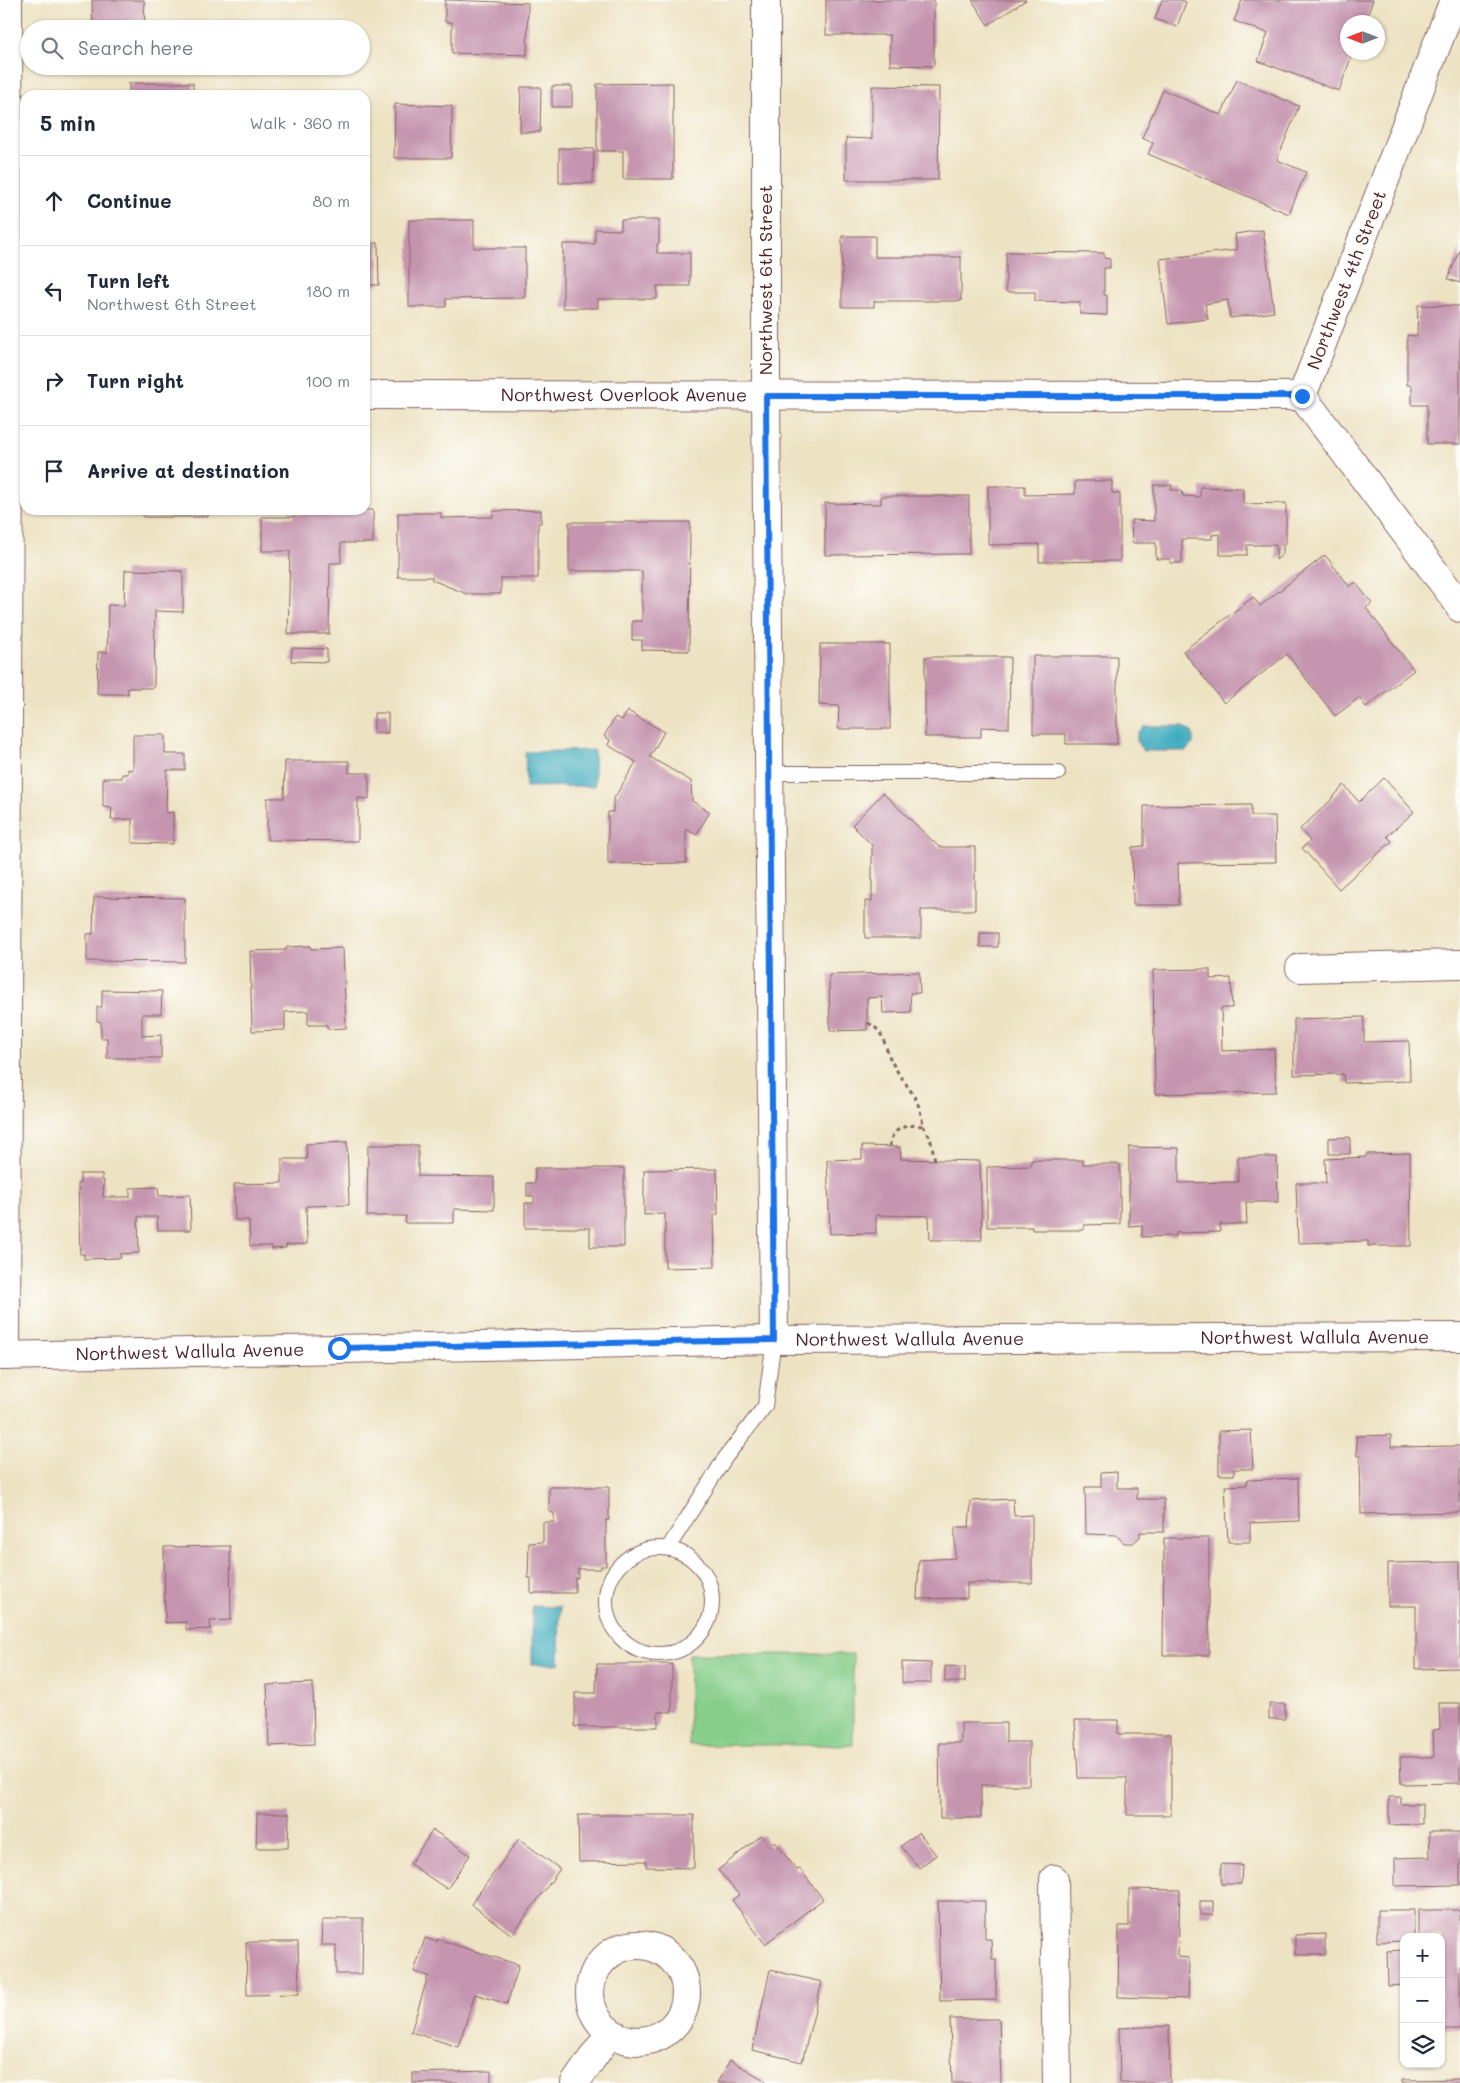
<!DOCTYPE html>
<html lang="en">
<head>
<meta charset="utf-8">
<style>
	body { margin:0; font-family:Mali,sans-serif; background:#f2f2f3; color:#1f2937 }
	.controls { position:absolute; right:15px; bottom:15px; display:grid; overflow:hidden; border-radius:10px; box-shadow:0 1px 4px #0004 }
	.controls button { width:45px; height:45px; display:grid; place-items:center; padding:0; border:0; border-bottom:1px solid #e0e1e3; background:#fff; color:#1f2937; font:25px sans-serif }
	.compass { position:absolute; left:1340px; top:15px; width:45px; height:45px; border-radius:50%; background:#fff; box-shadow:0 1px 4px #0004; rotate:270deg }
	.stop { position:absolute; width:15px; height:15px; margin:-11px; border:4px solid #1a73e8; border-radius:50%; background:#fff }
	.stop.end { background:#1a73e8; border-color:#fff; box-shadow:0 1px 5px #0008 }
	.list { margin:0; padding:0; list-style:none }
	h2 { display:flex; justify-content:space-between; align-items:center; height:65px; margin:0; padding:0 20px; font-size:21px }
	h2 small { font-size:16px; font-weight:400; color:#747a83 }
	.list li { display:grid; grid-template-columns:32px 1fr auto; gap:15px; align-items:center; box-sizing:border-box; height:90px; padding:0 20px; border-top:1px solid #e0e1e3 }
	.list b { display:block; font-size:19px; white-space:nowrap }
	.list p { margin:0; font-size:16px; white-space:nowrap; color:#747a83 }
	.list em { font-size:16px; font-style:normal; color:#747a83 }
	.icon { flex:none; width:28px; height:28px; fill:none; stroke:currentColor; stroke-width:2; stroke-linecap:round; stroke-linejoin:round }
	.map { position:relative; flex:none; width:1460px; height:2083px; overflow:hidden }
	.search { position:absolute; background:#fff; box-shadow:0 1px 4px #0004; left:20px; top:20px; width:350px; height:55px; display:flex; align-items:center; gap:12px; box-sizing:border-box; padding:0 18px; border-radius:28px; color:#747a83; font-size:19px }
	.panel { position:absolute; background:#fff; box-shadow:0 1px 4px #0004; left:20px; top:90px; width:350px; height:425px; border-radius:15px }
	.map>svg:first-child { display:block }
	.green { fill:#86ce8a; stroke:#68765a }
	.water { fill:#40acbf; stroke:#456675 }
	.building { fill:#c594af }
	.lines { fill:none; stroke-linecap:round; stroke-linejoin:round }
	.lane-casing { stroke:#836360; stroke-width:16 }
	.street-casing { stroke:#836360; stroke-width:30 }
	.path { stroke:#836360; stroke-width:3; stroke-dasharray:4 4; stroke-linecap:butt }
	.lane { stroke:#fff; stroke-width:14 }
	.street { stroke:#fff; stroke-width:28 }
	.route { stroke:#1a73e8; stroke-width:6 }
	.labels { text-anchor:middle; stroke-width:4; stroke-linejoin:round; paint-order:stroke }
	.street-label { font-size:18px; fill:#4a1f2b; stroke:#fdfcf7 }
</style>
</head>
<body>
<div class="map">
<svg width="1460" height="2083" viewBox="0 0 1460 2083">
	<rect width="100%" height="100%" fill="#fdfcf7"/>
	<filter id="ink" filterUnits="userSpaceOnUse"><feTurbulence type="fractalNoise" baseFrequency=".02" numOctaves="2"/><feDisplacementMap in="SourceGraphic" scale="10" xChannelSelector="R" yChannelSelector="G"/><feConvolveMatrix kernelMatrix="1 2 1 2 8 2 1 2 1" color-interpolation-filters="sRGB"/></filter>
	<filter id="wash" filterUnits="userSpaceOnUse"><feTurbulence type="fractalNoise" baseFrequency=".0096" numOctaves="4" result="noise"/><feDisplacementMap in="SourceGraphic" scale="20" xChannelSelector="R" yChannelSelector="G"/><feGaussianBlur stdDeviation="1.12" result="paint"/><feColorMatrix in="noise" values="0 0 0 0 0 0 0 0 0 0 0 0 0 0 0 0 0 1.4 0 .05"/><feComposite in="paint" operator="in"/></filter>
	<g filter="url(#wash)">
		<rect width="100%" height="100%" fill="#ede2c2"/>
		<path class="green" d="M689,1654h164v91h-164z"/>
		<path class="water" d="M1144,726h39l10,7v11l-7,7h-43l-6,-9v-8z
			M594,750l1,36 -69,1 -1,-35z
			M532,1606l28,1 -1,57h-27z"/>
		<g id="blocks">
			<path class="building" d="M92,0h52l1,29h-52z
				M445,0l83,3 -1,52 -75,-2v-31h-7z
				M826,0h108v66l-44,-1v-30h-64z
				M972,0h54l-38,25z
				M1162,0h19l5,2 -9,25 -22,-8z
				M1242,0h131l-8,22h-17v30h5l-14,39 -81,-30 10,-28 -34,-12z
				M1237,80l62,26 -22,54 29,12 -17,42 -141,-60 5,-11 -11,-5 21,-48 58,25z
				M129,83h64v12h-64z
				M673,83v96h-50v-28h-26v-67z
				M552,86h20v21h-20z
				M872,86l67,1 -1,93h-92v-42l26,1z
				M521,87h20l-1,45h-20z
				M395,104l57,2 -1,52h-57z
				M559,148l35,1 -1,34h-34z
				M409,220h65v28h51v50l-79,1v8h-37z
				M621,220h38v24h-2v9h33v33h-33v13h-59v9h-35v-64h32v-15l26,1z
				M1263,230l11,82 -44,6 -2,-18 -23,4 3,15 -40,5 -8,-65 77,-9 -2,-16z
				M842,236h33v21h86v44h-87v6h-32z
				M365,243h13l1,42h-14z
				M1460,248v35l-12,-4z
				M1006,252l98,1v5l6,1v9h-6v27h3v20l-27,-1v-12l-45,-1v-9h-29z
				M1418,305l42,1v138h-33v-39h-15v-20h-5v-50l10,1z
				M1075,481h37v12l8,1v67l-81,1v-18l-51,1v-59h37v9l50,-1z
				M1154,485h18l-1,5h11l1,6 17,1v-10l43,1v16l43,-1v41h-3v10l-7,6v-15h-29v10h-27v-21l-8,1v4h-30v24h-12v-4h-14v-16h-24l-1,-23 23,1z
				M881,496h88v58l-144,1v-52l56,1z
				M143,510h65v7h-65z
				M339,510h34v33h-32v20h-11l-1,71h-41l2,-83h-28v-34h32v-3h45z
				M541,510v13h-3v55h-37v16h-34l-35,-14v-3h-34v-64h43v5l52,-1v-6z
				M569,522h121l-1,129 -47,-1v-10h-10v-19h10v-50h-73z
				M1325,555l25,32 5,-5 17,21 -6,5 48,62 -48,37 -7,-9 -24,18 -48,-62 -63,49 -41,-52 70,-54 7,9z
				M125,570l58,1v41l-28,-1 -1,77h-26v6h-31l1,-42h9l1,-47 16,1z
				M820,644h70v85h-52l1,-23 -20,-1z
				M292,648l35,1v13l-36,-1z
				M1033,656h84v88h-51v-10h-33z
				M925,657h85l-1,71 -28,-1v10h-56z
				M628,711l36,21 -14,25 41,24 1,20 18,11 -14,23 -10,-6v34l-78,1v-52h5v-12l23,-38 -28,-17 2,-5 -6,-4 11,-19 7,3z
				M374,713h14v20h-14z
				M133,735h32v19h20v16h-18l-1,43 7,-1v32l-41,-1v-24l-21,1 1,-12 -9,-1v-29h19v-4h6v-5l5,1z
				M285,761h64v12h20v26l-11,-1v43l-91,-1v-42h17z
				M1384,778l30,34 -27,24 5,5 -53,48 -37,-41 8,-7 -10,-12 29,-27 15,-17 15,17z
				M883,793l56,54h36v63h-54v28h-56v-37h7v-56l-20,-20z
				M1251,805v11h24l1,46 -98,1 1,42h-46l-1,-58 12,-1v-40z
				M94,897l91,1v64l-98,-1v-27h6z
				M980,933h18v14h-18z
				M311,946v3l32,-1 3,80 -19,1v-4h-19v-14l-23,1v18l-33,1 -2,-80 36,-1v-3z
				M1210,969v10l21,-1 1,30h-11l1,43 52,-2 2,43 -121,2 -2,-124z
				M919,972l1,21h-10l1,19 -28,1 -1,-16 -15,1v32l-37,1 -1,-56z
				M102,990l60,1 -1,23h-19v22l19,-1v23h-54v-20h-6v-16l-4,-1v-14h5z
				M1364,1017v25l45,-1 1,40 -66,2 -1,-9 -49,1v-56z
				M1350,1137v17h-21v-16z
				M347,1142l2,63 -43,1 1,38 -21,1v3l-14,1v-3h-22l-1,-26h-14l-1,-36 48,-1v-24h25l-1,-15z
				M368,1145h50v31l76,1v33l-40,-1v14h-49l1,-7h-39z
				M862,1146l38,1 1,12 79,2 2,79h-52l-1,-24 -53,-1v18l-46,1 -3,-74 35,-1z
				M1129,1147l50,1v35l59,-1v-25h39l1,45h-32l1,22h-27v8l-44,1v3l-34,1v-12l-13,1z
				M1410,1153l1,93h-43v-5l-70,2 -2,-60h30l-1,-24 41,-2v-3z
				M1031,1160h52v4h37v60l-36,1v5h-52v-3h-45v-60l44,-1z
				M535,1168h89v79h-34v-19h-65v-25h9v-7h-7v-13h8z
				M717,1169l1,45 -4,1 1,52 -50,1v-54l-21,1v-45z
				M80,1174h22v6h2l-1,17h27v-9l28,-1 1,9 31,-1 1,35h-33l-1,-13h-19l1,36 -19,1 1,4 -37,1v-5h-4l-2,-70h2z
				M1251,1430l2,39h-19v6h-15v-44z
				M1391,1435v12l69,-1v66l-99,2 -1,-58h-3l-1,-20z
				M1117,1472v16h20v11h27v33h-24v5l-7,6h-9l-8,-8 -30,-1 -1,-47h16v-14z
				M1298,1478l1,43 -49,2v19h-22l-3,-56 22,-1v-5z
				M549,1487h60v33h-3v46h-5v3h-23v9h-3v15h-44v-15h-3l1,-35 14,-1v-20h11v-9l-5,-1z
				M1013,1499l1,17 18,-1v68h-65v15l-50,1 2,-39 36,-2v-31h14l2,-26z
				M1164,1538h45v117h-46z
				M230,1546l1,74 -21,1 1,8 -25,1v-8l-21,1 -1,-76z
				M1460,1562v106l-44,1v-63h-28v-43z
				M902,1662l29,1v20h-29z
				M597,1664h75v48h-14v15h-83v-34h21z
				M945,1666l20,1v15h-20z
				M313,1683l1,61 -45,2 -2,-61z
				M1439,1703h21v80l-59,1 -1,-27h34l-1,-27 7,-1z
				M1269,1704h16v15h-16z
				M1075,1720h43v14h53v81h-44v-37h-49z
				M961,1723h45v19h23v43h-48v33h-41l-1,-75h22z
				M1389,1797h12v7h21v20l-33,1z
				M257,1813h32l-1,35h-32z
				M578,1815h116v53l-48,-1v-6l-67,1z
				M433,1830l37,25 -23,34 -37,-25z
				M919,1832l17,23 -17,13 -18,-22z
				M1429,1832h31v53l-65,1v-28l35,-1z
				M762,1835l8,12 5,-5 22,28 3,-1 23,30 -58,45 -33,-44 7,-5 -21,-25z
				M519,1839l41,30 -48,66 -41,-31z
				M1221,1864l21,1 -1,19h-20z
				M1129,1889l51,1 -2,67 11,1 -1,41 -70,-2 1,-71h10z
				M938,1901h47v38h6l1,20h4v41l-56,1z
				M1200,1901h13v14h-13z
				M1377,1910h37v27h-10v4l-27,1z
				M1418,1910h42v119h-19v-92h-23z
				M337,1918h26l-1,56h-26v-29h-15l1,-25h15z
				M1325,1934v21h-30v-20z
				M425,1938l12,4v-3l82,26 -12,39 -32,-10 -17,53 -47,-15 17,-56 -14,-4z
				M246,1942h52l1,52 -52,1z
				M1404,1950v35l-16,1 -1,-35z
				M770,1970l52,12 -20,80 -50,-12z
				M950,2019h49l2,64h-49z
				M1169,2026l1,57h-50l-1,-55z
				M730,2060l36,21 -2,2h-47z
				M491,2071v12h-78v-10z
				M1460,2079v4h-58v-3z"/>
		</g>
	</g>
	<g filter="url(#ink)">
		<use href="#blocks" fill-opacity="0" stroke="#836360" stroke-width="1"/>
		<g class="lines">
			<defs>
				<path id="lane" d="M769,773h289
					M606 1601a53 53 0 1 1 106 0a53 53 0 1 1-106 0Z
					M668,1548l57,-90 40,-52 9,-66"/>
				<g id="street">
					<path d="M766,0v396l8,944"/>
					<path d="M1454,0l-152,396 156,207 2,5"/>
					<path id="s1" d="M365,395l937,1"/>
					<path d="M1300,968l160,-4"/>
					<path id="s2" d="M0,1356l774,-16 686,-3"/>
					<path d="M6,1356l3,-961 -1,-395"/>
					<path d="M1054,1879l3,204"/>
					<circle cx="638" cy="1993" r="48"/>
					<path d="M575,2083l35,-50"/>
				</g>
			</defs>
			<use href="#lane" class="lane-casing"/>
			<use href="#street" class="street-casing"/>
			<path class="path" d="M868,1023c18,8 16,26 25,41 14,26 26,29 30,62 -16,-3 -33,3 -33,20
				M923,1126l7,11 5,23"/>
			<use href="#lane" class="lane"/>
			<use href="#street" class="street"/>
		</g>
	</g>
	<g class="lines" filter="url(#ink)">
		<path class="route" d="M339,1348l435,-8 -8,-944h536"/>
	</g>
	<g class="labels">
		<g class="street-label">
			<text transform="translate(766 280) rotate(-90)" y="6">Northwest 6th Street</text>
			<text transform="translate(1347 280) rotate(-69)" y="6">Northwest 4th Street</text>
			<text dy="6" stroke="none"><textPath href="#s1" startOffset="259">Northwest Overlook Avenue</textPath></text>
			<text dy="6" stroke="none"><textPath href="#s2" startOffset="1315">Northwest Wallula Avenue</textPath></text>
			<text dy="6" stroke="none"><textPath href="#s2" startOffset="910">Northwest Wallula Avenue</textPath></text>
			<text dy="6" stroke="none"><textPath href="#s2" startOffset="190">Northwest Wallula Avenue</textPath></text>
		</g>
	</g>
</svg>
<div class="controls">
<button>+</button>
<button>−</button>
<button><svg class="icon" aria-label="layers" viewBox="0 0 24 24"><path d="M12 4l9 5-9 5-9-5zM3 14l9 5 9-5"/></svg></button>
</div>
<svg class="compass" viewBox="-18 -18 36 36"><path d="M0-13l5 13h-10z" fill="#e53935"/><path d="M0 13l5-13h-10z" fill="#747a83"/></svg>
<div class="stop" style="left:339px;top:1348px"></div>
<div class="stop end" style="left:1302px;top:396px"></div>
<div class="search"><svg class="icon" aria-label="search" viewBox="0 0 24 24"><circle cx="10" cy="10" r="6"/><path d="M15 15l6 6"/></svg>Search here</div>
<section class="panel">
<h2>5 min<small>Walk · 360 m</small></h2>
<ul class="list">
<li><svg class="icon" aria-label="ahead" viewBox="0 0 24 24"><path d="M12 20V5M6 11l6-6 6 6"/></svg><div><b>Continue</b></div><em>80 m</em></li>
<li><svg class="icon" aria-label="left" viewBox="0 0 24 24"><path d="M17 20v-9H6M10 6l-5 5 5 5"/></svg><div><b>Turn left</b><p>Northwest 6th Street</p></div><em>180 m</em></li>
<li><svg class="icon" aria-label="right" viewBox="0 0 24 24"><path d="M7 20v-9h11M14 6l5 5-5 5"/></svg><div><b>Turn right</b></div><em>100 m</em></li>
<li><svg class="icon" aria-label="arrive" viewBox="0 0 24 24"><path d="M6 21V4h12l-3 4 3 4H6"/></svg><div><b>Arrive at destination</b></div></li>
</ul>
</section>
</div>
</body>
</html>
